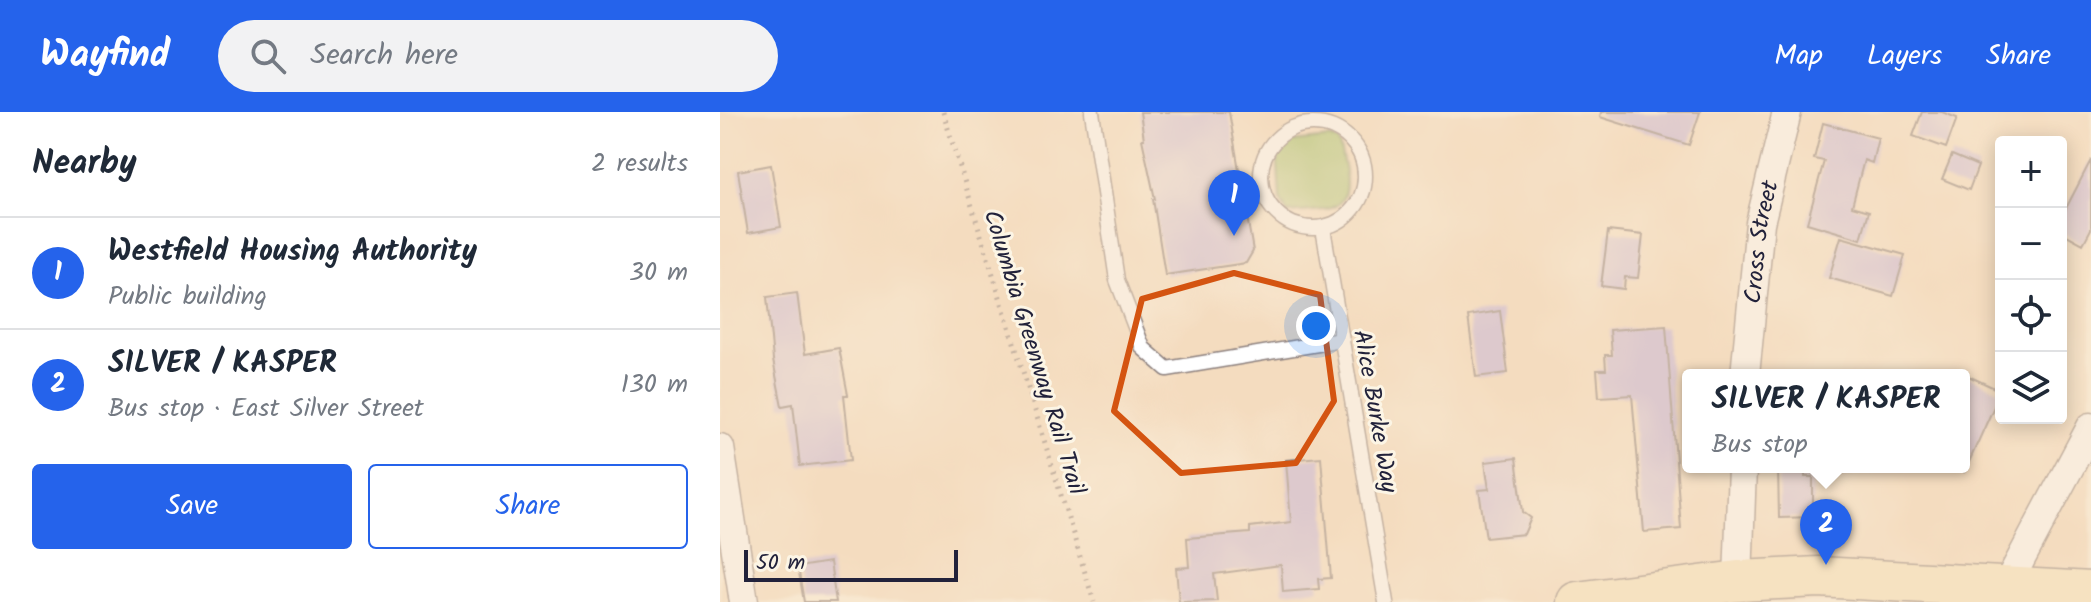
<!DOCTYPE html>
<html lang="en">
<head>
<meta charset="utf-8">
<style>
	body { margin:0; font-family:Kalam,sans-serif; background:#f2f2f3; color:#1f2937 }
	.controls { position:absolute; right:24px; top:24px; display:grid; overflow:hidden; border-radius:8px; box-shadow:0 4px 20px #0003 }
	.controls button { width:72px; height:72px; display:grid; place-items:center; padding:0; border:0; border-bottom:2px solid #e0e1e3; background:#fff; color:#1f2937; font:40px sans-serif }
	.scale { position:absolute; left:24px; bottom:20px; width:214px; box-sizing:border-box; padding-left:8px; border:4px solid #22223b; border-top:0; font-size:22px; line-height:28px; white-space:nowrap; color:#22223b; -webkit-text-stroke:6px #fcf5e5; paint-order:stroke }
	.you { position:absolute; left:596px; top:214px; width:28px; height:28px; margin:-20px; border:6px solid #fff; border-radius:50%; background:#1a73e8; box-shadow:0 0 0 12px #1a73e833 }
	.badge { display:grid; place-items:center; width:52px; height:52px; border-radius:50%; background:#2563eb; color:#fff; font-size:26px; font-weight:700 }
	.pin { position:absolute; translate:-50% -66px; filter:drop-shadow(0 2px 4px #0008) }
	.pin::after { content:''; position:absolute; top:42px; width:28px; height:24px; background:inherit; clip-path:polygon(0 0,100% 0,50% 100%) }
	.popup { position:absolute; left:962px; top:257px; width:288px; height:104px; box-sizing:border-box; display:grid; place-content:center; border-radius:8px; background:#fff; filter:drop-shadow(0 2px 6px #0005); font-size:26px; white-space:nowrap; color:#747a83 }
	.popup b { font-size:30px; color:#1f2937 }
	.popup::after { content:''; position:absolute; left:50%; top:100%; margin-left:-16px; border:16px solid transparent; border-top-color:#fff }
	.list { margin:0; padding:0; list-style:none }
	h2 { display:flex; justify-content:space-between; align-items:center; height:104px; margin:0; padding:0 32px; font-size:34px }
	h2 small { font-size:26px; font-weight:400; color:#747a83 }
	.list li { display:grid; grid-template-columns:52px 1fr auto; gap:24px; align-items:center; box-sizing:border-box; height:112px; padding:0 32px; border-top:2px solid #e0e1e3 }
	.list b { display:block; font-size:30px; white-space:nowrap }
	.list p { margin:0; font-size:26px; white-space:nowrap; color:#747a83 }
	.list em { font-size:26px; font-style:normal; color:#747a83 }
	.actions { display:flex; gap:16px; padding:24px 32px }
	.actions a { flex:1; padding:18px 0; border:2px solid #2563eb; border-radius:8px; text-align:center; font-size:28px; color:#2563eb }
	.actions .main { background:#2563eb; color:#fff }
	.icon { flex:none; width:44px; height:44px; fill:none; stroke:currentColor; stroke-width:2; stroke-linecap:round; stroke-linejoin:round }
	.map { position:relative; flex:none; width:1371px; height:490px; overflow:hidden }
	header { display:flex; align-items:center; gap:48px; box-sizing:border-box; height:112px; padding:0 40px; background:#2563eb; color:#fff }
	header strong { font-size:38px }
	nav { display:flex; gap:44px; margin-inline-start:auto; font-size:28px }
	.search { width:560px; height:72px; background:#f2f2f3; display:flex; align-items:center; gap:20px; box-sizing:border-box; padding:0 28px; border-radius:44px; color:#747a83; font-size:30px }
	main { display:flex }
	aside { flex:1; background:#fff }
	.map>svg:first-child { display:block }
	.green { fill:#a2c26a; stroke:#627252; stroke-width:2 }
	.building { fill:#c2b2dd }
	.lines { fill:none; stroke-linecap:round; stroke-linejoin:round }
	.service-casing { stroke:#8b7f7d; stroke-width:17 }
	.minor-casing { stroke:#8b7f7d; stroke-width:31 }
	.secondary-casing { stroke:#8b7f7d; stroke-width:43 }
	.path { stroke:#8b7f7d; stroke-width:5; stroke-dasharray:2 6; stroke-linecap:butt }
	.service { stroke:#fff; stroke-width:14 }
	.minor { stroke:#fff; stroke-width:28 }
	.secondary { stroke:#f8e8c3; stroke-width:40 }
	.marked { fill:none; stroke:#d45411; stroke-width:6; stroke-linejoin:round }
	.labels { text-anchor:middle; stroke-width:6; stroke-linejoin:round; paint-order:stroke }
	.street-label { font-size:24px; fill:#22223b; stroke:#fcf5e5 }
</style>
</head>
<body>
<header>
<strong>Wayfind</strong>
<div class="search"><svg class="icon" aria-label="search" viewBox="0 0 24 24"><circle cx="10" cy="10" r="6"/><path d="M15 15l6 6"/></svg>Search here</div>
<nav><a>Map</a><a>Layers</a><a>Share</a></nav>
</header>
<main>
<aside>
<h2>Nearby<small>2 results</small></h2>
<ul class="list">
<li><span class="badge">1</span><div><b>Westfield Housing Authority</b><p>Public building</p></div><em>30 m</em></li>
<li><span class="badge">2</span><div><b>SILVER / KASPER</b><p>Bus stop · East Silver Street</p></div><em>130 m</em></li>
</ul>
<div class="actions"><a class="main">Save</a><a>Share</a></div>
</aside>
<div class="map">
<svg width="1371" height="490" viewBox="0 0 1371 490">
	<rect width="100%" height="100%" fill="#fcf5e5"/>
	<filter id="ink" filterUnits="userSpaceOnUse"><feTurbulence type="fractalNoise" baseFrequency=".0125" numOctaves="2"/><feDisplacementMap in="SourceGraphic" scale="16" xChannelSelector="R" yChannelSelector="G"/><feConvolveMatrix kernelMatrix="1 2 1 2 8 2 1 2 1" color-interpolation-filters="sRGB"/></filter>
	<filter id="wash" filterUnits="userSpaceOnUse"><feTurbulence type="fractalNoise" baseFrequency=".006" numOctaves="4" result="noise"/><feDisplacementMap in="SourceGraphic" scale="32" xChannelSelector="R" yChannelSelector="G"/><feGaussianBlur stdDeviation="1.8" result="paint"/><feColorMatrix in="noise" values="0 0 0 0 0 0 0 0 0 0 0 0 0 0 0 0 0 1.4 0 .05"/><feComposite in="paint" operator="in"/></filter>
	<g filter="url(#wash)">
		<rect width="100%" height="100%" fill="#f4dcbf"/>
		<path class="green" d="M610,26l8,4c4,10 5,20 7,30 7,45 -25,37 -58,41l-7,-14 -3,-48 14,-9z"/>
		<g id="blocks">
			<path class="building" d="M420,0h89l24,139 -7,12 -81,12 -12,-76h2l-13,-60h2z
				M881,0h99l-11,33 -89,-28z
				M1202,0h20l15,6 -11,30 -33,-12z
				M1103,11l55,15 -6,25 -8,-3 -12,46 17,5 -8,28 -54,-16 17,-62 -10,-2z
				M1232,43l26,11 -9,24 -27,-11z
				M1371,48v69l-8,15 -22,-12v-14z
				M51,53l10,62 -33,6 -10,-62z
				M888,119l35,4 -5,43 -13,-1 -1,12 -23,-3z
				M1121,125l64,18 -12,41 -64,-18z
				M77,181l8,61 34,-6 9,47h-4l7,65 -51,6 -7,-62 -11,2 -9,-46 -6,-63z
				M780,199l8,62 -32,4 -8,-61z
				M946,214l15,203 -37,3 -12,-137 -33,2 -2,-27h9l-1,-15h7l-2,-25z
				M1244,262l37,17 -37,82z
				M601,345l10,121 -13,1 1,10 -36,3 -2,-27 -67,9 3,27 -38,1 -3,-34 13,-1 -2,-29 63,-5v-6l41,-5 -5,-62z
				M796,346l7,54 8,6 -7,16 -38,4 -7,-48 10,-1 -4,-27z
				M1058,355h27v10h8v40l-34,1z
				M110,450l6,40h-32l-6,-35z"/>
		</g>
	</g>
	<g filter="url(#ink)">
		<use href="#blocks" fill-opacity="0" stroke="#8b7f7d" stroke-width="2"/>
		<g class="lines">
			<defs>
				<path id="service" d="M372,0l25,168 26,68 24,21 175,-29
					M541 64a52 52 0 1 1 104 0a52 52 0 1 1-104 0Z
					M603,116l63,374"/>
				<g id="minor">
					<path id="s1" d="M1025,263l15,-152 27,-111"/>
					<path d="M0,336l24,154"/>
					<path d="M1018,469l4,-114"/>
					<path d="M1286,475l85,-160"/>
				</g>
				<path id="secondary" d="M857,490l161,-21 81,-4 272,15"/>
			</defs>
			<use href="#service" class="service-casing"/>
			<use href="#minor" class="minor-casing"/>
			<use href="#secondary" class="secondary-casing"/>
			<path class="path" d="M223,0l151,490"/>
			<use href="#service" class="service"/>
			<use href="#minor" class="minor"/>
			<use href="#secondary" class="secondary"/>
		</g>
	</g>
	<path d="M0 0H1371V490H0ZM514,161l86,22 14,106 -38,62 -115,10 -67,-62 28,-112z" fill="#f4dcbf" fill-opacity=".55" fill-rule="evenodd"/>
	<path class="marked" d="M514,161l86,22 14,106 -38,62 -115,10 -67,-62 28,-112z"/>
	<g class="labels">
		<g class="street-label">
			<text dy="8" stroke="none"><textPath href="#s1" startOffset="134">Cross Street</textPath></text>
			<text transform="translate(315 240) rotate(73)" y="8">Columbia Greenway Rail Trail</text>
			<text transform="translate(656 299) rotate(80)" y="8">Alice Burke Way</text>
		</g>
	</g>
</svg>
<div class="controls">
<button>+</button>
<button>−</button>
<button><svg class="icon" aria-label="locate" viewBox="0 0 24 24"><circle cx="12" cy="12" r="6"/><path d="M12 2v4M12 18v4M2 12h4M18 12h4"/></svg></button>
<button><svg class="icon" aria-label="layers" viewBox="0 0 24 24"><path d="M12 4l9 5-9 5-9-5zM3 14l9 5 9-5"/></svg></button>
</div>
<div class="scale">50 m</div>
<div class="you"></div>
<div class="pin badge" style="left:514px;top:124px">1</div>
<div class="pin badge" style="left:1106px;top:453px">2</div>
<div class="popup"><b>SILVER / KASPER</b>Bus stop</div>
</div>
</main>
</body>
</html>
